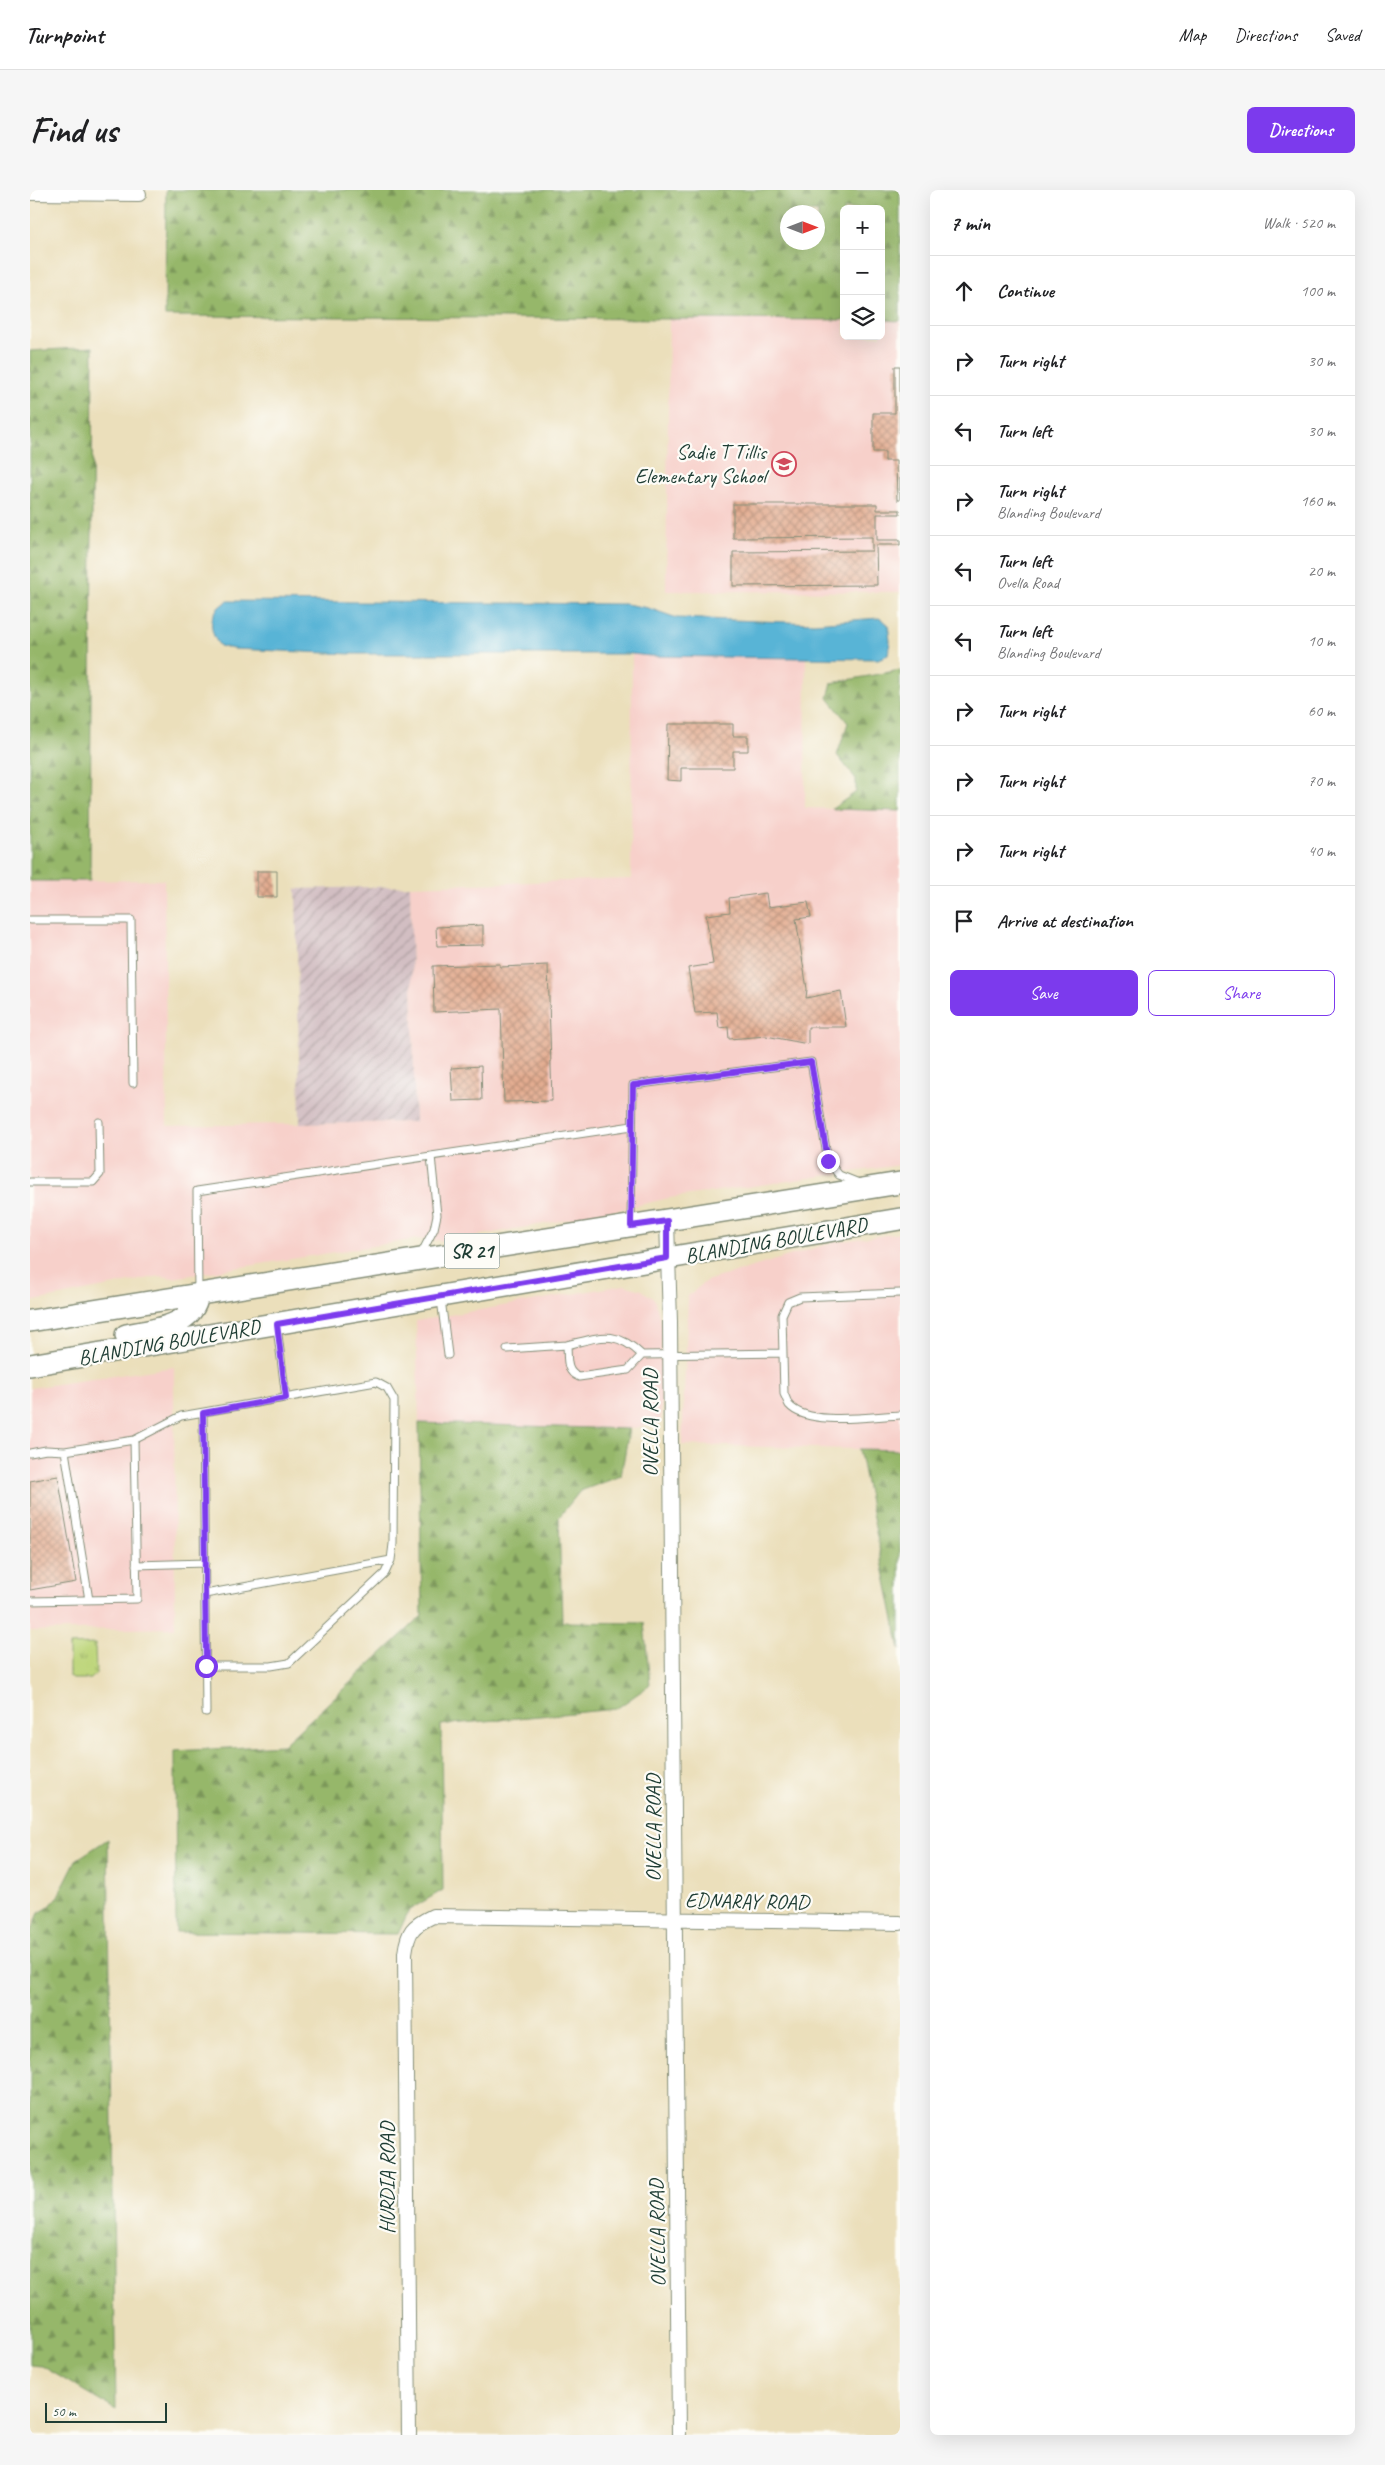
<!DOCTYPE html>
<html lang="en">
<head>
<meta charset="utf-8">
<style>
	body { margin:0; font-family:Caveat,sans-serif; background:#f6f6f6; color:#202124 }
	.controls { position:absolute; right:15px; top:15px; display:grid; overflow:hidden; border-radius:8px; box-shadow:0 5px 20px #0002 }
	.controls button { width:45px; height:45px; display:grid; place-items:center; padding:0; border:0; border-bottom:1px solid #e0e0e0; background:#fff; color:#202124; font:25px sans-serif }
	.compass { position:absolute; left:750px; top:15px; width:45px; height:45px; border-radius:50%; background:#fff; box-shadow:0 5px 20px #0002; rotate:90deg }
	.scale { position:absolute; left:15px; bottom:12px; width:122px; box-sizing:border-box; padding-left:5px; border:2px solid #1f3d34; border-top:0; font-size:14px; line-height:18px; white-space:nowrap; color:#1f3d34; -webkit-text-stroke:4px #fdfcf7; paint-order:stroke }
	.stop { position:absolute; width:15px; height:15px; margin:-11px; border:4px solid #7c3aed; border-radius:50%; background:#fff }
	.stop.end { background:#7c3aed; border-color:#fff; box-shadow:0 1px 5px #0008 }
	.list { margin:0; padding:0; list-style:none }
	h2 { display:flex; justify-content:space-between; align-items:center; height:65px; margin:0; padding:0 20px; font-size:21px }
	h2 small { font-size:16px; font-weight:400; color:#757577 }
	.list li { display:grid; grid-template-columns:32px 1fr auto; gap:15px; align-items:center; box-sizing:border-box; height:70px; padding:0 20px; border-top:1px solid #e0e0e0 }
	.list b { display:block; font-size:19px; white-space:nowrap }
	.list p { margin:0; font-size:16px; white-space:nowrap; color:#757577 }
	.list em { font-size:16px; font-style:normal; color:#757577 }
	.actions { display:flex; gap:10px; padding:15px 20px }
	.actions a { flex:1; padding:11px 0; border:1px solid #7c3aed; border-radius:8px; text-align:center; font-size:18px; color:#7c3aed }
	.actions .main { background:#7c3aed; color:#fff }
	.icon { flex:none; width:28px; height:28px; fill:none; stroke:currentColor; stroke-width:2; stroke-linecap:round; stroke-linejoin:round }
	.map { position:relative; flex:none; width:870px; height:2245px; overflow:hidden; border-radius:8px }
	header { display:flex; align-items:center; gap:30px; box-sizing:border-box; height:70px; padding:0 25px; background:#fff; border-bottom:1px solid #e0e0e0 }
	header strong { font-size:24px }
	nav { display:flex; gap:28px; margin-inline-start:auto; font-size:18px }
	.intro { display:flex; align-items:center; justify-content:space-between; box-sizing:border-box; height:120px; padding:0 30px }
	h1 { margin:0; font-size:35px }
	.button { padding:12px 22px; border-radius:8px; background:#7c3aed; color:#fff; font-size:18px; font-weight:700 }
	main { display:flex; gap:30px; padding:0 30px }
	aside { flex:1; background:#fff; border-radius:8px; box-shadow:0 5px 20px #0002 }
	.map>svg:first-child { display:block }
	.built { fill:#f7d0ca }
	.industrial { fill:url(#industrial-furrows) }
	.grass { fill:url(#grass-tufts); stroke:#6e8a58 }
	.forest { fill:url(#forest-firs); stroke:#5a7a50; fill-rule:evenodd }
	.water { fill:#58b4d6; stroke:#3c7885 }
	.building { fill:url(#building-cross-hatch) }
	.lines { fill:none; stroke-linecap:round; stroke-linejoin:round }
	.lane-casing { stroke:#858e78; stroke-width:9 }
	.street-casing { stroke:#858e78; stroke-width:16 }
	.primary-casing { stroke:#858e78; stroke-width:24 }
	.lane { stroke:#fff; stroke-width:7 }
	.street { stroke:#fff; stroke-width:14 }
	.primary { stroke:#fff; stroke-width:21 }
	.route { stroke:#7c3aed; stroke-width:6 }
	.labels { text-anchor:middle; stroke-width:4.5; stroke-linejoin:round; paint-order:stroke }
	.shield { fill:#fdfcf7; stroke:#62766e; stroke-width:1 }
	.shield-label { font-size:20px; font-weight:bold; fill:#1f3d34 }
	.poi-label { font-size:21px; fill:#1f3d34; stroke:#fdfcf7; text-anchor:end }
	.street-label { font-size:21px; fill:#1f3d34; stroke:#fdfcf7 }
</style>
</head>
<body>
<header>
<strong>Turnpoint</strong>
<nav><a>Map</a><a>Directions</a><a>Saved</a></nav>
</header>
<div class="intro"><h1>Find us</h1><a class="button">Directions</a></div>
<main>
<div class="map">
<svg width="870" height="2245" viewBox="0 0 870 2245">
	<defs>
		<pattern id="industrial-furrows" width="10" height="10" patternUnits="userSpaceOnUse" patternTransform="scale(1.25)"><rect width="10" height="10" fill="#d2bec2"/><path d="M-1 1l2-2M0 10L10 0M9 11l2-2" fill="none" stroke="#aa9c9e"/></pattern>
		<pattern id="grass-tufts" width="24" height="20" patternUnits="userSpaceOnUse" patternTransform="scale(1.25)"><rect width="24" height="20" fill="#bed67b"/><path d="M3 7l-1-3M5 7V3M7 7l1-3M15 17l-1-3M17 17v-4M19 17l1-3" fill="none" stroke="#9aaf66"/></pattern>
		<pattern id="forest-firs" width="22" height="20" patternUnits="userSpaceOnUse" patternTransform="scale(1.25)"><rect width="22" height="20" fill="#96b76b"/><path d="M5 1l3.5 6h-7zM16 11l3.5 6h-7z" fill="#7a9659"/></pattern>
		<pattern id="building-cross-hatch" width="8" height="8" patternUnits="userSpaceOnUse" patternTransform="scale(1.25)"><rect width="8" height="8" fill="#e3ac90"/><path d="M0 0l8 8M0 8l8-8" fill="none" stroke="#b78d76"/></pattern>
	</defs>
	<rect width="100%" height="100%" fill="#fdfcf7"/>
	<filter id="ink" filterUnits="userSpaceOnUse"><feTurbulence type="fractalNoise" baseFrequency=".02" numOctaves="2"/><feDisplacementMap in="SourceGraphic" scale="10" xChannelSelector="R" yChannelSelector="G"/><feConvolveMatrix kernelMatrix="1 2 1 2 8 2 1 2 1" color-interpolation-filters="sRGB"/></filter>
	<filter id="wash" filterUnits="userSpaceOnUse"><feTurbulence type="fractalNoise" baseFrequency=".0096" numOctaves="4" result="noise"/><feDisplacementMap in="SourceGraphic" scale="20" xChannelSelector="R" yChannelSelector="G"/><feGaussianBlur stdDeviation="1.12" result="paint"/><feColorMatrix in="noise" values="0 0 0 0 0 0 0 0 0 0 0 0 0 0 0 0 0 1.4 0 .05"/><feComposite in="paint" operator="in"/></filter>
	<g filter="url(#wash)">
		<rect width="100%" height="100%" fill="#ebdfbb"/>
		<path class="built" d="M639,129l175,1v16h37v-16l19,1v271l-234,-1z
			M602,464l18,2 156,2 -1,150 95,3v354l-231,33 -64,15 -157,28 -31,-2 -244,39 -13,-2 -130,26v-421l134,-1 3,246 248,-4 -5,-236 221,-7z
			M870,1043v217l-218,-5 6,-149 18,-15 129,-39z
			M594,1095l18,5 13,10 7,27 -1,96 -32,6 -210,-6 -3,-102z
			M144,1177l1,261 -145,3v-243z"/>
		<path class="industrial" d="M380,696l5,236 -115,2 -4,-235z"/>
		<path class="grass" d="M65,1454l1,30 -5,5h-19l-3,-2v-32z"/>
		<path class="forest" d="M136,0h734v131l-19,-1v-111h-37v111l-679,-4zM788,22v30h-30v-30z
			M63,157l-3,534h-60v-530z
			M870,480v141l-68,-2 24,-17v-13l-19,-24 11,-32 -20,-25 4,-15z
			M389,1233l210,6 -8,47 -41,15 -21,26 3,105 82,1 6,62 -34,24 -175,16 2,165 -34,20 -11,24 -222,-2 -1,-181 108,-6 139,-129z
			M829,1259l41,1v199z
			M78,1649l8,571 -74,-44 -12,-1v-431l9,-21 10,-6 8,-9 19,-38z"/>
		<path class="water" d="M198,411l398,3 22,4 29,10 137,5 65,-5 9,6 2,17 -2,14 -10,4 -228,-3 -18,-2h-281l-118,-5 -13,-3c-13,-16 -11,-36 8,-45z"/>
		<g id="blocks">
			<path class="building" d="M865,176h5v134h-3l-1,-39h-11v-9h-12v-39h22z
				M703,314h144v6h23v4h-23v26h23v5h-24l1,40 -144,1v-34l139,-1v-14l-139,1z
				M638,534h65v12h15v15h-15v17h-52v13l-14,-1z
				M227,681h20v26h-20z
				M736,703l2,14 40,-5 3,15 -15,2 11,70 -1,9 35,-7 5,36h-38v17l-42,-8 -37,3 -1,-12 -9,1 -2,-16 -22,1 -7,-45 25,-4 -7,-49 24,-3 -1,-14z
				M453,735v20l-46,1 -1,-19z
				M470,774v3l48,-2 4,136 -48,1 -3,-93 -67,3 -1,-46z
				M451,876l1,34 -29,1 -2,-33z
				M28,1286l18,106 -46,8v-109z"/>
		</g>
	</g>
	<g filter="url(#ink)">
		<use href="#blocks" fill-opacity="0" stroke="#858e78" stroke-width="1"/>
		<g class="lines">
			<defs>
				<path id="lane" d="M0,730h101l2,163
					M0,992h63l7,-8 -1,-52
					M601,1033l2,-138 178,-23 17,99 11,14 20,8
					M391,1064l13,-25 3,-14 -6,-59
					M168,1103l-1,-102 435,-65
					M870,1103l-100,4 -12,5 -6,13 2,79c2,3 3,8 5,11 19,22 85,11 111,10
					M411,1109l7,56
					M247,1137l9,71
					M477,1159l60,-4
					M612,1165l-14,15 -49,7c-14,-5 -11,-19 -12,-32 34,-8 48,-16 75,10l141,-2
					M173,1223l3,299
					M104,1250l47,-24 195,-34 11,6 7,12 -1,144 -2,16 -6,13 -96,90 -18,3h-65
					M35,1261l24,149
					M0,1263l16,-3 19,1 69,-11 3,159 -107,2
					M106,1375l69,-2
					M175,1404l186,-34"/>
				<path id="street" d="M0,3l109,1
					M637,1031l3,101 9,1113
					M379,2245l-4,-482c3,-22 7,-27 28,-37l467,7"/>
				<path id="primary" d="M0,1131l870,-138
					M96,1145c27,-5 68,-8 72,-41
					M0,1175l870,-146"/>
			</defs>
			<use href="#lane" class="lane-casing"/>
			<use href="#street" class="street-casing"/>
			<use href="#primary" class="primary-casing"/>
			<use href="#lane" class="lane"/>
			<use href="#street" class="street"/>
			<use href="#primary" class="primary"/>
		</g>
	</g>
	<g class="lines" filter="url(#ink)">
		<path class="route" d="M176,1476l-3,-253 83,-15 -9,-74 390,-66v-37l-36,5 2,-141 178,-23 17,99"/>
	</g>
	<defs>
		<symbol id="school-ring" viewBox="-11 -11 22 22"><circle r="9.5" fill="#fdfcf7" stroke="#d1495b" stroke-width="1.5"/><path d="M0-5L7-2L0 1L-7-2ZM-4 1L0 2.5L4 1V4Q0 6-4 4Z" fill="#d1495b"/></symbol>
	</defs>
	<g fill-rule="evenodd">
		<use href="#school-ring" x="740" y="260" width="28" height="28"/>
	</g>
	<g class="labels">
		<rect class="shield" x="414.5" y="1043.5" width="55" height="35" rx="4"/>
		<g class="shield-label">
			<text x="442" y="1068">SR 21</text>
		</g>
		<g class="poi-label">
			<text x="736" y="269">Sadie T Tillis<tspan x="736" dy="24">Elementary School</tspan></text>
		</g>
		<g class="street-label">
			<text transform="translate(746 1050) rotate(-10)" y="7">BLANDING BOULEVARD</text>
			<text transform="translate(139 1152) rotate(-10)" y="7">BLANDING BOULEVARD</text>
			<text transform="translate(620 1233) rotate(-90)" y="7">OVELLA ROAD</text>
			<text transform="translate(623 1638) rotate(-90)" y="7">OVELLA ROAD</text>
			<text transform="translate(717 1711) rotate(1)" y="7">EDNARAY ROAD</text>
			<text transform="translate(357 1988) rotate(-90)" y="7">HURDIA ROAD</text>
			<text transform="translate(627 2043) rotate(-91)" y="7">OVELLA ROAD</text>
		</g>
	</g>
</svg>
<div class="controls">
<button>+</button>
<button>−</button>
<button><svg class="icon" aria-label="layers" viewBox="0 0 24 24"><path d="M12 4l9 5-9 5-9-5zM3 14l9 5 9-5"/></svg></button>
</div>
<svg class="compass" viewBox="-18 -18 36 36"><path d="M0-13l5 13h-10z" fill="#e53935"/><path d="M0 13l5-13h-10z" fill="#757577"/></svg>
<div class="scale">50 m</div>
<div class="stop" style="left:176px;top:1476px"></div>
<div class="stop end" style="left:798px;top:971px"></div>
</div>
<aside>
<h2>7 min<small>Walk · 520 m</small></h2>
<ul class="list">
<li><svg class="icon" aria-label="ahead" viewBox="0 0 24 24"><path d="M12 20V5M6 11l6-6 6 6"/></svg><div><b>Continue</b></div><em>100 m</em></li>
<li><svg class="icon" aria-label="right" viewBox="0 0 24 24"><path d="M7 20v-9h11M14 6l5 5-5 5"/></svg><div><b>Turn right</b></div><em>30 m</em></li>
<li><svg class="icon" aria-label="left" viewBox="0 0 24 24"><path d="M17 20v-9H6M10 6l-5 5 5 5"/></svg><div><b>Turn left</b></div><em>30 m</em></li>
<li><svg class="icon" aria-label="right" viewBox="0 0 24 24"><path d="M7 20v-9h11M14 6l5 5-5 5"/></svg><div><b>Turn right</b><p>Blanding Boulevard</p></div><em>160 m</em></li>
<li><svg class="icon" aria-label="left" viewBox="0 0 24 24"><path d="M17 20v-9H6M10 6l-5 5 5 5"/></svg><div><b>Turn left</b><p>Ovella Road</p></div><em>20 m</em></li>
<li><svg class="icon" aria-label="left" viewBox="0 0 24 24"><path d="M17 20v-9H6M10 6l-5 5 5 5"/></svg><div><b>Turn left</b><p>Blanding Boulevard</p></div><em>10 m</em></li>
<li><svg class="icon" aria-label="right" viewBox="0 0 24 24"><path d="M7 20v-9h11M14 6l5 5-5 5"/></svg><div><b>Turn right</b></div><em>60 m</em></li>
<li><svg class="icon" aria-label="right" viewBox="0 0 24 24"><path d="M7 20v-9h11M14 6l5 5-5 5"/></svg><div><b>Turn right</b></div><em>70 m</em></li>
<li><svg class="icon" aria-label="right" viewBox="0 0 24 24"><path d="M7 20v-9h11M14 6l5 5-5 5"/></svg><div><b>Turn right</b></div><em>40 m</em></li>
<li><svg class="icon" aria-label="arrive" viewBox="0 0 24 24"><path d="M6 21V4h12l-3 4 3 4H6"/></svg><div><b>Arrive at destination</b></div></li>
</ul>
<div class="actions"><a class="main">Save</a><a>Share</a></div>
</aside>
</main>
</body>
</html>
